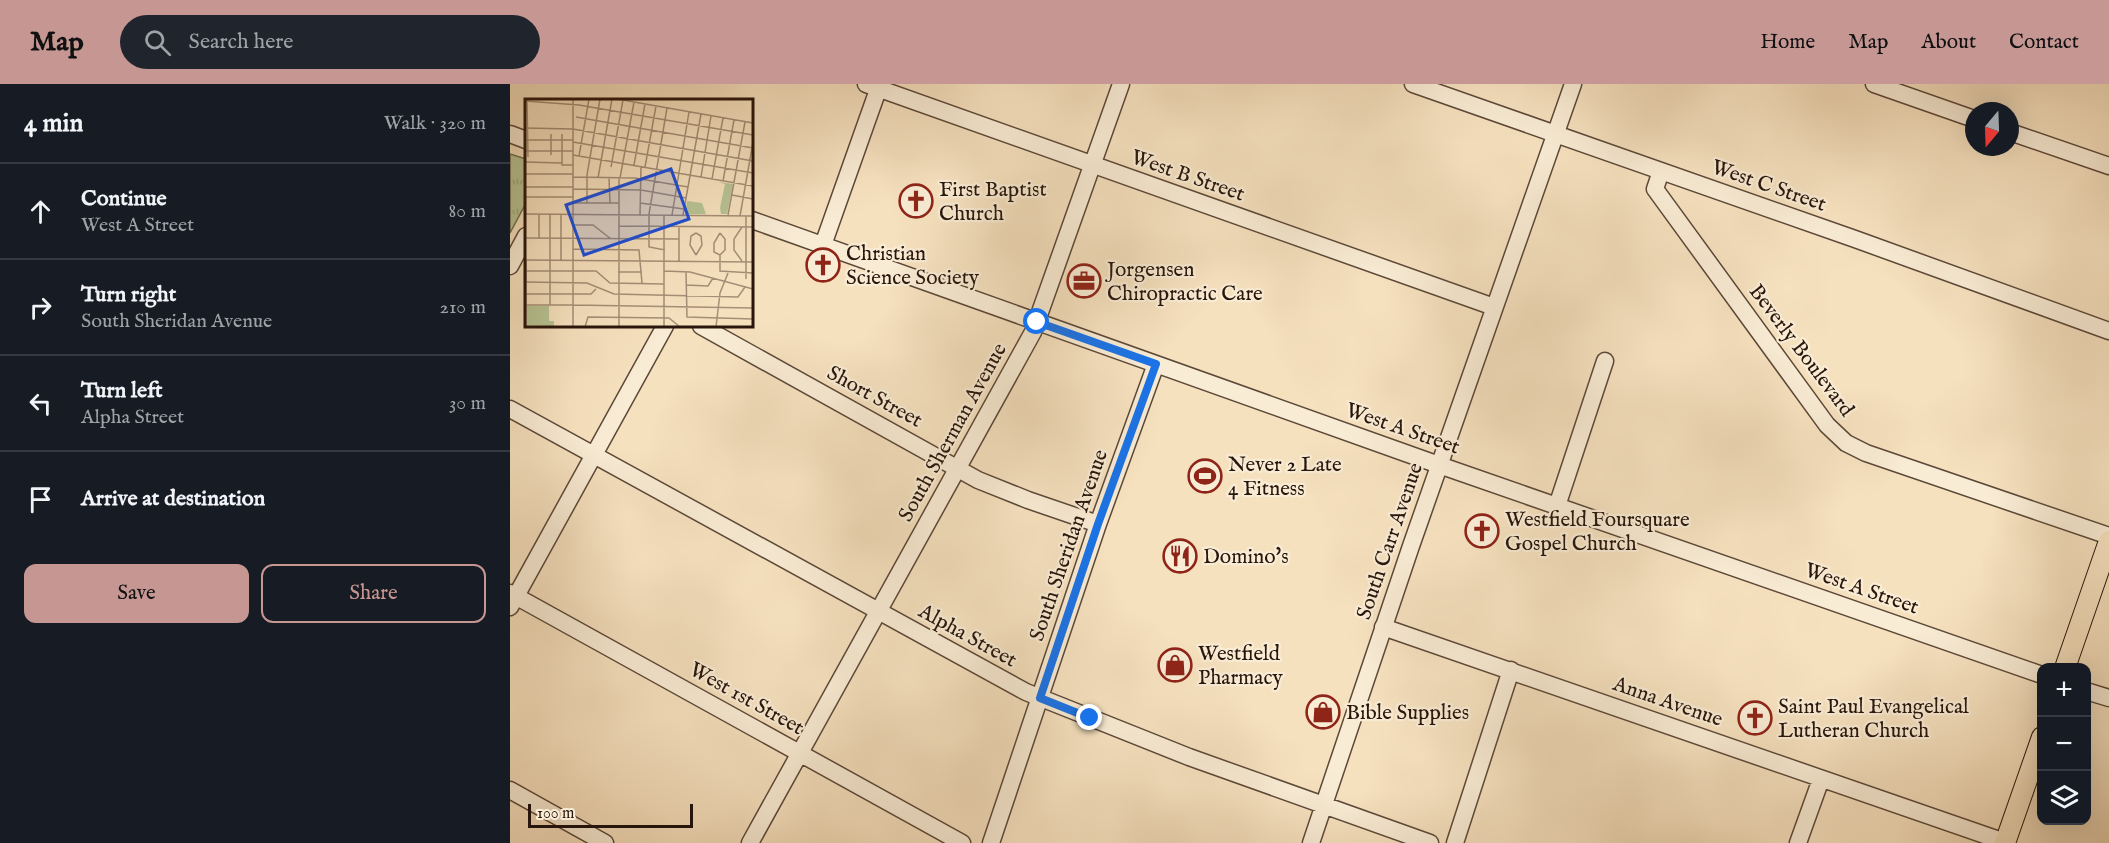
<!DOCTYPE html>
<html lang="en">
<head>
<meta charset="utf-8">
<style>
	body { margin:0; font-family:"IM FELL English",serif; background:#20242c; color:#f1f3f6 }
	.controls { position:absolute; right:18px; bottom:18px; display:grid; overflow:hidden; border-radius:12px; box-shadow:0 6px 24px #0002 }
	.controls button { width:54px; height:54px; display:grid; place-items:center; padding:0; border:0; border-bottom:2px solid #363941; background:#171b24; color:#f1f3f6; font:30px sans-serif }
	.compass { position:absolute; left:1455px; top:18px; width:54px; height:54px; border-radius:50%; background:#171b24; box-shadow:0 6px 24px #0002; rotate:199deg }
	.scale { position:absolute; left:18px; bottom:15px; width:165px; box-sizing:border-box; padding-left:6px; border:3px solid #28150b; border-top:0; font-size:16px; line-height:21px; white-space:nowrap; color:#28150b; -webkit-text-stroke:4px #f9ecd5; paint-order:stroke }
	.stop { position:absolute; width:18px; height:18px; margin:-14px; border:4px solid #1a73e8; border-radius:50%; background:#fff }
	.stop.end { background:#1a73e8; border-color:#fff; box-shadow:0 2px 6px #0008 }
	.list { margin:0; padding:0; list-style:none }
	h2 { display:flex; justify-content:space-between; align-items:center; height:78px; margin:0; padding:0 24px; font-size:26px }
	h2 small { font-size:20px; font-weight:400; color:#9ea1a6 }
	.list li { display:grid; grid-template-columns:39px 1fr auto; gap:18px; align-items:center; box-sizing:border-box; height:96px; padding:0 24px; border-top:2px solid #363941 }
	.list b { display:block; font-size:22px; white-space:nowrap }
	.list p { margin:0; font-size:20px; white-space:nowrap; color:#9ea1a6 }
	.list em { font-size:20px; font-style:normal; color:#9ea1a6 }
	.actions { display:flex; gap:12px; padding:18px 24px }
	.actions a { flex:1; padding:14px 0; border:2px solid #c59692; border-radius:12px; text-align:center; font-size:21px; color:#c59692 }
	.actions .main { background:#c59692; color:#111 }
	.icon { flex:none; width:33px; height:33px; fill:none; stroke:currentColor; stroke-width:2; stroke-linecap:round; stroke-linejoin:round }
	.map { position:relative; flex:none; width:1599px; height:759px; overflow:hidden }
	header { display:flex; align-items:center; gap:36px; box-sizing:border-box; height:84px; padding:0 30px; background:#c59692; color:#111 }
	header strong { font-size:28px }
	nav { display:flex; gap:33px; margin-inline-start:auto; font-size:21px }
	.search { width:420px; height:54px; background:#20242c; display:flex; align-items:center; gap:15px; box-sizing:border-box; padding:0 21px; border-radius:33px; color:#9ea1a6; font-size:22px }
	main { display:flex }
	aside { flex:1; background:#171b24 }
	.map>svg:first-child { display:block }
	.grass { fill:url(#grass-tufts); stroke:#706c50; stroke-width:1.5 }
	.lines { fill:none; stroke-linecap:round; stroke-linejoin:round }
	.minor-casing { stroke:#5c4838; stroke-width:19 }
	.major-casing { stroke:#28150b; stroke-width:22 }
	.minor { stroke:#f9ecd5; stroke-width:16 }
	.major { stroke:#f6e1bf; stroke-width:20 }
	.route { stroke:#1a73e8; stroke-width:8 }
	.labels { text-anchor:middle; stroke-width:4.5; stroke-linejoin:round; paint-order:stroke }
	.street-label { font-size:21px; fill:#28150b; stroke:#f9ecd5 }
	.poi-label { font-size:21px; fill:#28150b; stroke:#f9ecd5; text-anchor:start }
	.inset-road { fill:none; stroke:#a48f77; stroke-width:1.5 }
	.view { fill:#1d4ed8; fill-opacity:0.15; stroke:#1d4ed8; stroke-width:3 }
	.inset-edge { fill:none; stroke:#28150b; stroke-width:3 }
</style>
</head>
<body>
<header>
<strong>Map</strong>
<div class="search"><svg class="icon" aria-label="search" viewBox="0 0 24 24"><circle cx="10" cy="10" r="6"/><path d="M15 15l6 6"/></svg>Search here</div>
<nav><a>Home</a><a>Map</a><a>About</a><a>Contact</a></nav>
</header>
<main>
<aside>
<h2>4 min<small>Walk · 320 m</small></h2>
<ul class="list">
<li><svg class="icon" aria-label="ahead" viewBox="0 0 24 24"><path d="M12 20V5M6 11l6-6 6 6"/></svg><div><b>Continue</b><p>West A Street</p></div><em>80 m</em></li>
<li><svg class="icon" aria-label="right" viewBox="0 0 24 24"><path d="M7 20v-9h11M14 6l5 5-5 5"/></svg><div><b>Turn right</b><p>South Sheridan Avenue</p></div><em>210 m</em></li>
<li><svg class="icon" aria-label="left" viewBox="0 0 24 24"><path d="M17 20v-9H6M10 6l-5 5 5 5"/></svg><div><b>Turn left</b><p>Alpha Street</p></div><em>30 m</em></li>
<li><svg class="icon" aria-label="arrive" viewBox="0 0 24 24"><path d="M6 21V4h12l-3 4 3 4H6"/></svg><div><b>Arrive at destination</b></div></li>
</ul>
<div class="actions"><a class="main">Save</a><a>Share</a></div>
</aside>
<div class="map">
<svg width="1599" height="759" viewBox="0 0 1599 759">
	<defs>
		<pattern id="grass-tufts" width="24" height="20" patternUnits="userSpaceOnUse" patternTransform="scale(1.5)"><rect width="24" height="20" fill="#b8c495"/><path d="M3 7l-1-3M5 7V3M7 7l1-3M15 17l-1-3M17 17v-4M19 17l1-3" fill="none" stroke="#9ea87f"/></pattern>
	</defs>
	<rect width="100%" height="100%" fill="#f6e1bf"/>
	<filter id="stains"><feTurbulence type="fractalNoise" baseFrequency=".00333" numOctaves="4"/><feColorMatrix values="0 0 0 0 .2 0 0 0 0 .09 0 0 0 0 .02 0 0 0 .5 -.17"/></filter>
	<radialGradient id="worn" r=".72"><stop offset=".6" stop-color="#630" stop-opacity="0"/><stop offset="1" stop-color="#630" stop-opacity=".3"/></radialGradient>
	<path class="grass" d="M0,70l16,5v44l-16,30z"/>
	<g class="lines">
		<defs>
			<path id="minor" d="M356,0l628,223
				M903,0l442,155 254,92
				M1364,0l100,35
				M1500,48l99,34
				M0,50l16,6
				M1151,87l-6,18 172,236 19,18 20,10 243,83
				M242,136l687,245 603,210
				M313,161l57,-161
				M0,182l16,-30
				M191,242l277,154 50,20 70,24
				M0,325l516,283 163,65 241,86
				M1047,422l48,-145
				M0,509l452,250
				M0,523l155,-281
				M873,543l622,215
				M1576,607l23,7
				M0,706l95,53
				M240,759l283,-511 88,-248
				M481,759l107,-319 58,-160
				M801,759l100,-297 162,-462
				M945,759l56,-173
				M1288,759l23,-64"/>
			<path id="major" d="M1555,584l44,-127
				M1495,759l37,-106"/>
		</defs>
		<use href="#minor" class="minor-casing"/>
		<use href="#major" class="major-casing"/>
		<use href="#minor" class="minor"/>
		<use href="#major" class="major"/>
	</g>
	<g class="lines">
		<path class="route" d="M527,238l119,42 -58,160 -58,174 50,20"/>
	</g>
	<defs>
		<symbol id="church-ring" viewBox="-11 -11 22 22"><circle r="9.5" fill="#f9ecd5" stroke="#8f2418" stroke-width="1.5"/><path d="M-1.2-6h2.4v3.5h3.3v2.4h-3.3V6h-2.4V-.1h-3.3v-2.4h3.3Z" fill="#8f2418"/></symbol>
		<symbol id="office-ring" viewBox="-11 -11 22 22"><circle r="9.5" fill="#f9ecd5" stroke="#8f2418" stroke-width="1.5"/><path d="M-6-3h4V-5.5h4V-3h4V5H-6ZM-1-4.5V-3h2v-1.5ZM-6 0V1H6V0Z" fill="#8f2418"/></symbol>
		<symbol id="stadium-ring" viewBox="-11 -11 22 22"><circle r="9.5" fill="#f9ecd5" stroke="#8f2418" stroke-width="1.5"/><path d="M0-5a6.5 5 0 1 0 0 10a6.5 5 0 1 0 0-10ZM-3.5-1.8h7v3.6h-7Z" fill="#8f2418"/></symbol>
		<symbol id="restaurant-ring" viewBox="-11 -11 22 22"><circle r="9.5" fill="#f9ecd5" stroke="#8f2418" stroke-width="1.5"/><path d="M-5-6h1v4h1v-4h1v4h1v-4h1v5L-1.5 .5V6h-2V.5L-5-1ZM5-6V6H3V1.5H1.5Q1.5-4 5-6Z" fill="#8f2418"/></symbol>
		<symbol id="shop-ring" viewBox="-11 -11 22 22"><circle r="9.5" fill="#f9ecd5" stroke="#8f2418" stroke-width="1.5"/><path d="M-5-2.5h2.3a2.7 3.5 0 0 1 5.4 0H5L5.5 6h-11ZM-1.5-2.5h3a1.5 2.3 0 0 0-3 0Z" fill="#8f2418"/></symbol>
	</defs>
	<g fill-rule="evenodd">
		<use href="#church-ring" x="387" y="98" width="38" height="38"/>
		<use href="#church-ring" x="294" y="162" width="38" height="38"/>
		<use href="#office-ring" x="555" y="178" width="38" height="38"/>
		<use href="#stadium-ring" x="676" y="373" width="38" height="38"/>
		<use href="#church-ring" x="953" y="428" width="38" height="38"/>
		<use href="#restaurant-ring" x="651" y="453" width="38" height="38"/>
		<use href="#shop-ring" x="646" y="562" width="38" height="38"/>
		<use href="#shop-ring" x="794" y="609" width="38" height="38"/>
		<use href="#church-ring" x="1226" y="615" width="38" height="38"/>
	</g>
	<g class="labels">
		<g class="street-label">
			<text transform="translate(678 91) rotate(19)" y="7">West B Street</text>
			<text transform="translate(1259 101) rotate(19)" y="7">West C Street</text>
			<text transform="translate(1292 266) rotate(53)" y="7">Beverly Boulevard</text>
			<text transform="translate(365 312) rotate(29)" y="7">Short Street</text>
			<text transform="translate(893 344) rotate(19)" y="7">West A Street</text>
			<text transform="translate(442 348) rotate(-61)" y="7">South Sherman Avenue</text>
			<text transform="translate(879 457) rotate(-71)" y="7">South Carr Avenue</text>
			<text transform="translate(558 461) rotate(-71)" y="7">South Sheridan Avenue</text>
			<text transform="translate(1352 504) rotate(19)" y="7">West A Street</text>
			<text transform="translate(458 551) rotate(29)" y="7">Alpha Street</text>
			<text transform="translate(237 614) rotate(29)" y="7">West 1st Street</text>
			<text transform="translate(1158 617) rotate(19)" y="7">Anna Avenue</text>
		</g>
		<g class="poi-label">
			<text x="429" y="112">First Baptist<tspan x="429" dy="24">Church</tspan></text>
			<text x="336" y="176">Christian<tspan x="336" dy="24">Science Society</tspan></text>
			<text x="597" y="192">Jorgensen<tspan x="597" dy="24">Chiropractic Care</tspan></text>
			<text x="718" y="387">Never 2 Late<tspan x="718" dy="24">4 Fitness</tspan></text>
			<text x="995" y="442">Westfield Foursquare<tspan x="995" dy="24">Gospel Church</tspan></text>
			<text x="693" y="479">Domino's</text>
			<text x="688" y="576">Westfield<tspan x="688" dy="24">Pharmacy</tspan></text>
			<text x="1268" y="629">Saint Paul Evangelical<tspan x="1268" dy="24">Lutheran Church</tspan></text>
			<text x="836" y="635">Bible Supplies</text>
		</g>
	</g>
	<g transform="translate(15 15)">
		<rect width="228" height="228" fill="#f6e1bf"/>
		<path d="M193,83l15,2 -6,30h-6l-1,-6 5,-24zM162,102l15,2 4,11h-21zM2,207h22v15h5v5h-27z" fill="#b8c495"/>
		<path class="inset-road" d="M92,0l136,24M2,1l1,57M0,2l54,4 174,30M51,18l177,31M0,29l48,1M48,30l180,32M26,35v21M37,35v31h11M0,41h48M48,43l180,31M0,52h48M48,56l180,31M54,57l10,-57M0,63l37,1M109,66l11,-61M86,68l12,-67M120,68l11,-61M0,75h48M48,78l62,1 53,9M176,78l10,-61M73,79l14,-79M84,79l1,25M94,79v149M95,79l14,-76M187,80l11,-61M198,82l11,-61M0,88h48M48,90l68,1 45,8M207,96l21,4M0,98h48M48,104h46M62,104v-28l13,-76M115,104l44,6M0,115l228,2M115,116l1,-48M147,116l17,-103M158,116l18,-101M203,116l17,-93M215,117l13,-74M221,117v63M48,126h20l18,14M94,127l134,1M154,128v34M217,128l-8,12v11l8,11M195,134l-6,10v9l6,3M195,134l5,6v11l-5,5M0,139l154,1M14,139v-24M48,150l66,1 3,33M140,151l-16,-3v-33l18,-106M171,156l6,-10 -1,-9 -5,-3M171,156l-6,-10 1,-9 5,-3M195,156v16l33,2M0,161l228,2M36,161v-46M0,172h71l14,12 54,1M139,172l26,1 63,17M93,173h24M161,173l1,45 66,2M0,183l62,1 27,11 124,3 7,-10M161,186l22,1 5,-8M0,195h66l5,-5M0,206h48M25,206v-91M48,206l180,3M1,228v-67M48,228v-228M60,228l3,-10 81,1 11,9M139,228v-112M191,228l4,-34 8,-20"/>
		<path class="view" d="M146,70l18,50 -105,36 -18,-50z"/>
		<rect width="228" height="228" class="inset-edge"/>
	</g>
	<rect width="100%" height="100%" filter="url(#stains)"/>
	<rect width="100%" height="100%" fill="url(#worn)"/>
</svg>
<div class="controls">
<button>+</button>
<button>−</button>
<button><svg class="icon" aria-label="layers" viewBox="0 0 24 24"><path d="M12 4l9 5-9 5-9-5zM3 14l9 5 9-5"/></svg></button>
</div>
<svg class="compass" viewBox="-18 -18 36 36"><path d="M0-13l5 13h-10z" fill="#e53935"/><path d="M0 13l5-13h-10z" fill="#9ea1a6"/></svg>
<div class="scale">100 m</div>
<div class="stop" style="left:527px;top:238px"></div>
<div class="stop end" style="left:580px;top:634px"></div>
</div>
</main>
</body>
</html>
